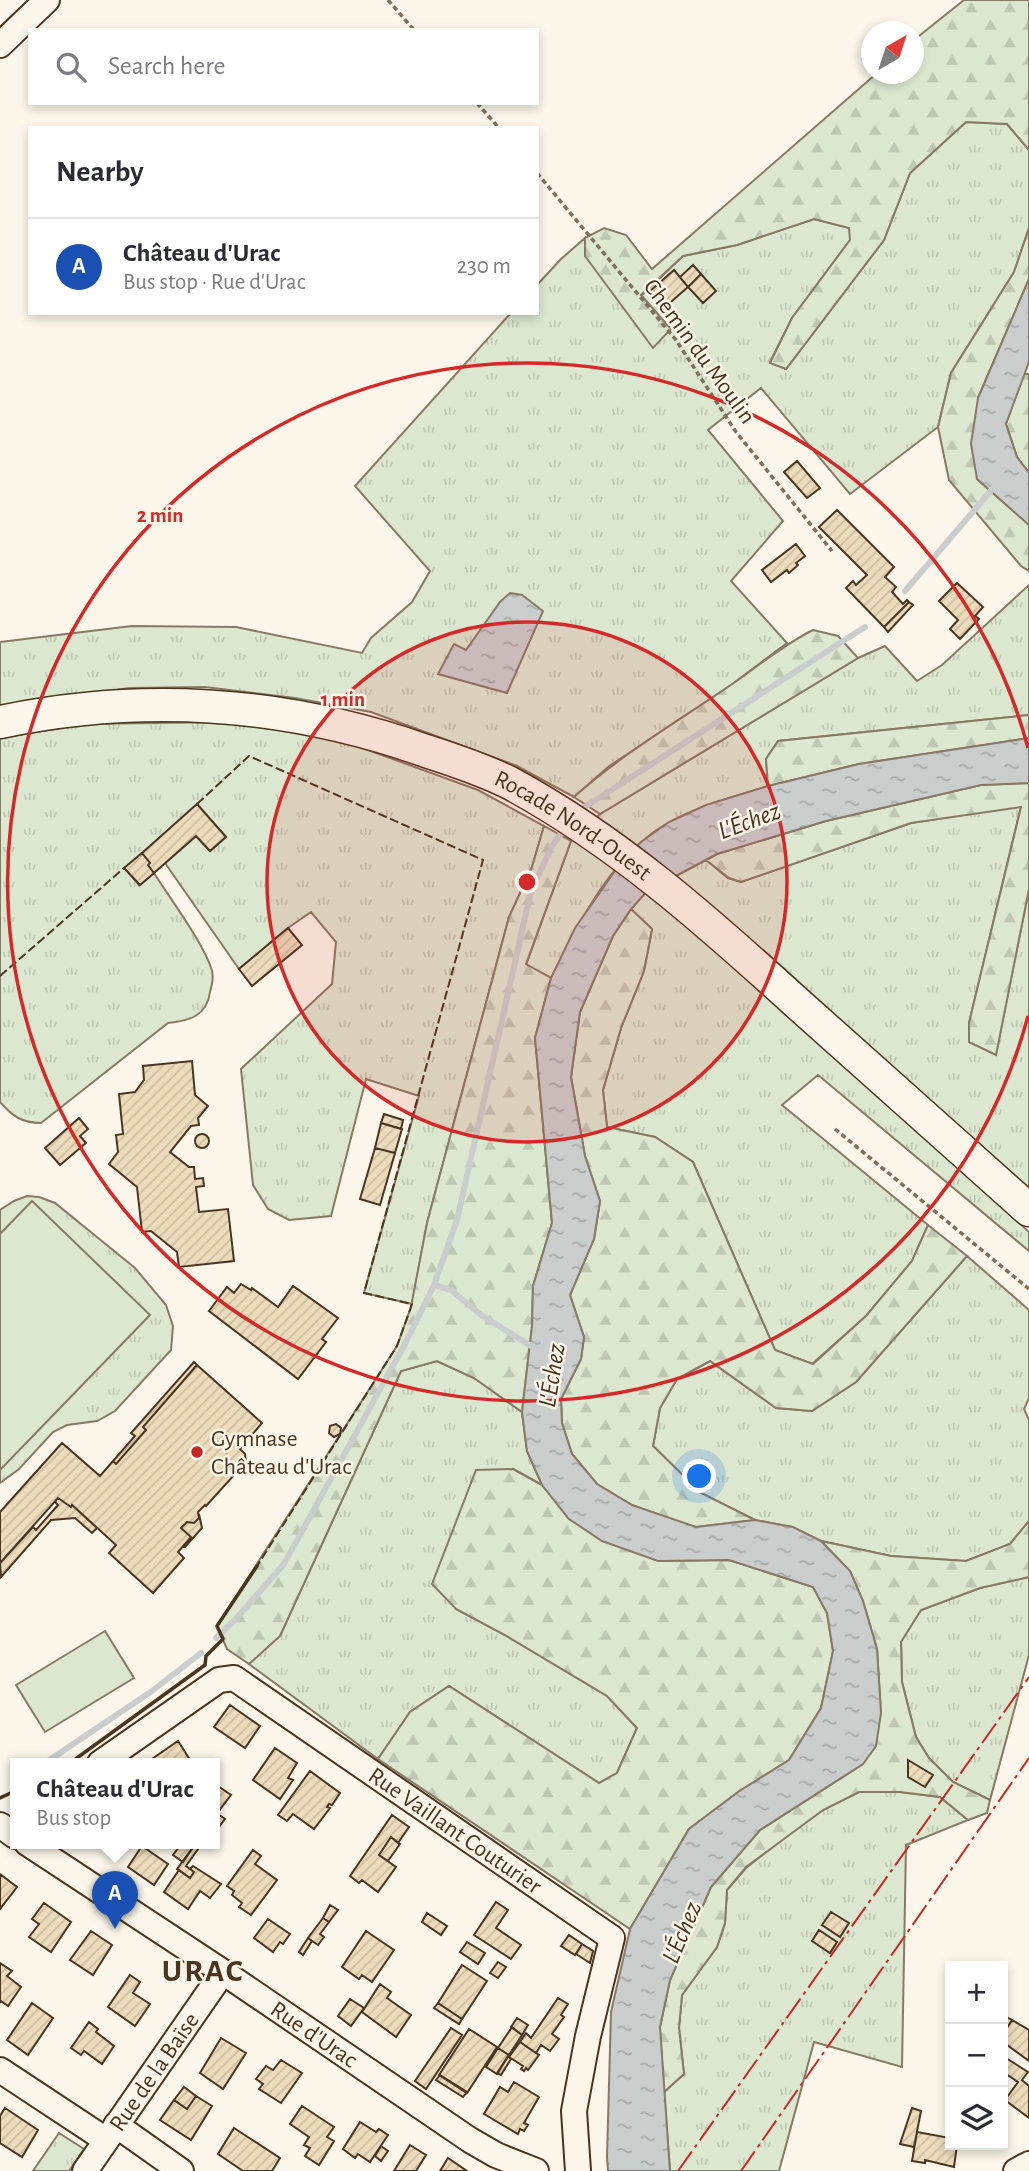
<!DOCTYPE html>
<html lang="en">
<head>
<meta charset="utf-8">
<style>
	body { margin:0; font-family:"Alegreya Sans",sans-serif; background:#f7f7f7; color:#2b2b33 }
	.controls { position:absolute; right:21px; bottom:21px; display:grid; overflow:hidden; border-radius:0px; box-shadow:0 4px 10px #0003 }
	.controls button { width:63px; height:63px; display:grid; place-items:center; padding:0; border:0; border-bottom:2px solid #e1e1e2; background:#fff; color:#2b2b33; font:35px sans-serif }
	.compass { position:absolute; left:861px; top:21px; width:63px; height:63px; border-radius:50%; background:#fff; box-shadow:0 4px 10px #0003; rotate:39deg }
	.you { position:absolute; left:700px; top:1477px; width:24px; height:24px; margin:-18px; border:5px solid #fff; border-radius:50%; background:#1a73e8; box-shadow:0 0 0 10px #1a73e833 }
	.badge { display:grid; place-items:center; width:46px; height:46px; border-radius:50%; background:#b45309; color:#fff; font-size:23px; font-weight:700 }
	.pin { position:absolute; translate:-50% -58px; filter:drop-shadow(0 2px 4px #0008) }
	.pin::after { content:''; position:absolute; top:37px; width:24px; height:21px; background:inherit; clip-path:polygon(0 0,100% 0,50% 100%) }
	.popup { position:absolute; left:10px; top:1758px; width:210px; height:91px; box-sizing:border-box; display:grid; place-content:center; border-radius:0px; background:#fff; filter:drop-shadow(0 2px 5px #0005); font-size:23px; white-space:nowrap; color:#7c7c81 }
	.popup b { font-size:26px; color:#2b2b33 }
	.popup::after { content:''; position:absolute; left:50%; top:100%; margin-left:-14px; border:14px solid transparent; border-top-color:#fff }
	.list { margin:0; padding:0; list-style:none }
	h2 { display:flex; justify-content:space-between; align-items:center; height:91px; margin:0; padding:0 28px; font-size:30px }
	h2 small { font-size:23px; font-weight:400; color:#7c7c81 }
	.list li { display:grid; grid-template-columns:46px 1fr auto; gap:21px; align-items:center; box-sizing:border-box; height:98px; padding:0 28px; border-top:2px solid #e1e1e2 }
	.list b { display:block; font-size:26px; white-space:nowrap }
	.list p { margin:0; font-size:23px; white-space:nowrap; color:#7c7c81 }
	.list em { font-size:23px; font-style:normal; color:#7c7c81 }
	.icon { flex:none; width:38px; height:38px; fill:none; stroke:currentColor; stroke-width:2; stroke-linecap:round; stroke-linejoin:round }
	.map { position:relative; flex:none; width:1029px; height:2171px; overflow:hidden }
	.search { position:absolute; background:#fff; box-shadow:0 4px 10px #0003; left:28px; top:28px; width:511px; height:77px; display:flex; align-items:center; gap:18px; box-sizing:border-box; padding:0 24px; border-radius:0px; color:#7c7c81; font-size:26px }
	.panel { position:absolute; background:#fff; box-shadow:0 4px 10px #0003; left:28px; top:126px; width:511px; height:189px; border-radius:0px }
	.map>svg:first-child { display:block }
	.grass { fill:url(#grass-tufts); stroke:#887966; stroke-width:2 }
	.forest { fill:url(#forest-firs); stroke:#887966; stroke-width:2 }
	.park { fill:#dce7d0; stroke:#887966; stroke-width:2 }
	.water { fill:url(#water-ripples); stroke:#887966; stroke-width:2 }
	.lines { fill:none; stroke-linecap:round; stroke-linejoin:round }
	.stream { stroke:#c9cecd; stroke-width:6 }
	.building { fill:url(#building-hatch); stroke:#4a3520; stroke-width:2 }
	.minor-casing { stroke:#4a3520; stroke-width:28 }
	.major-casing { stroke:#4a3520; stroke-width:35 }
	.path { stroke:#7f6f5c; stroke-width:3.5; stroke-dasharray:5 3.5; stroke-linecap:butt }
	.minor { stroke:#fbf6e9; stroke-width:24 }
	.major { stroke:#fbf6e9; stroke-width:32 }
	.fence { stroke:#4a3520; stroke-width:2; stroke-dasharray:9 3.5; stroke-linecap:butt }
	.wall { stroke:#4a3520; stroke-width:3.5 }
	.power { stroke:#c62828; stroke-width:2; stroke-dasharray:24 5 3.5 5; stroke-linecap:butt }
	.ring { fill:none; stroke:#d62828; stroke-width:3.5 }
	.poi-dot { fill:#c62828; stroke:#fbf6e9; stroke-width:2.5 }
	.labels { text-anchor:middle; stroke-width:5; stroke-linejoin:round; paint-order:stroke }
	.street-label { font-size:24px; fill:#4a3520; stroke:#fbf6e9 }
	.poi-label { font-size:24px; fill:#4a3520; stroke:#fbf6e9; text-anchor:start }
	.water-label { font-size:26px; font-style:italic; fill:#4a3520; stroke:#fbf6e9 }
	.district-label { font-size:32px; font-weight:bold; letter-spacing:2px; fill:#4a3520; stroke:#fbf6e9 }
	.centre { fill:#d62828; stroke:#fbf6e9; stroke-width:3.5 }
	.ring-label { font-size:21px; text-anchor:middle; font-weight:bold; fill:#d62828; stroke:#fbf6e9; stroke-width:5; stroke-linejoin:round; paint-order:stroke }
</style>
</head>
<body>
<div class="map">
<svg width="1029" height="2171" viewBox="0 0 1029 2171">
	<defs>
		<pattern id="grass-tufts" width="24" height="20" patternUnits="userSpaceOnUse" patternTransform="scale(1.75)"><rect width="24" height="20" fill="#dce7d0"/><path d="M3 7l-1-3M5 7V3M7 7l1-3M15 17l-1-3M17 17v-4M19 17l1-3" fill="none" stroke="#bec7b2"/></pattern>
		<pattern id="forest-firs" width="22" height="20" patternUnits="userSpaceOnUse" patternTransform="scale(1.75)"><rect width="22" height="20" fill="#dce7d0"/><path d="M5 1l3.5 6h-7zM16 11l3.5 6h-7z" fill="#bec7b2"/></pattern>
		<pattern id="water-ripples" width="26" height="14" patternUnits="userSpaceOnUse" patternTransform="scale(1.75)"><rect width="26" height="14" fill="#c9cecd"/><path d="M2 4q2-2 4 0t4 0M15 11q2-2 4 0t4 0" fill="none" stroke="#a5a8a6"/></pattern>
		<pattern id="building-hatch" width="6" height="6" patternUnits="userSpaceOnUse" patternTransform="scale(1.75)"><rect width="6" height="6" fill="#ecdcbc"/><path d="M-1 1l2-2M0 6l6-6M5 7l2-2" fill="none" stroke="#ccbda1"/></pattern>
	</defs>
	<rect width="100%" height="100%" fill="#fbf6e9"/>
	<path class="grass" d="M966,122l41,2 22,26v78l-15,44 -63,101 -13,54 -88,67 -89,-106 -53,42 75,91 -52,60 56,62 -56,42 -123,82 -34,30 -57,-31 -146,-54 -76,-14 -90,-11 -76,1 -129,18v-64l132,-16 104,1 126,26 9,-15 41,-36 18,-31 -75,-85 156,-173h26v-28l24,-26 24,-21v18l56,40 42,-40 54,-11 77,-26 36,9v12l-58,78 -22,44 16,7 98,-129 26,-67z
		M1029,585v130l-251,26 -12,18 2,27c-32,10 -66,19 -96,35 -57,29 -94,102 -121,157l-25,-13 45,-124 29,-27 258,-156 27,-12 32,35 25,-16z
		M227,722l108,16 143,52 66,36 -12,41 -23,50 -82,306 -15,81 -48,-11 55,-197 -53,-17 -35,137 -42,4 -21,-11 -15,-24 -12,-116 91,-85 4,-42 -25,-30 -23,16 -49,41 -74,-106 31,-27 14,15 16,-14 -29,-32 -72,63 14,17 15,-12c15,24 51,72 58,98 2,7 0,14 -2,21 -3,24 -21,29 -42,31l-127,100c-19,0 -29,-7 -41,-21v-364l85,-14z
		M1021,806l-52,217v18l27,13 33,-165v299l-353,-312 30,-16 22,18 13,4 170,-59z
		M647,891l73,62 309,279v19l-211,-176 -36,30 146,120 -16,36 -46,55 -54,48 -37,-14 -82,-188 -38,-25 -48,-10 -4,-37 18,-62 23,-57 8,-42 -21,-20z
		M27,1196l12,1 16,6 80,65 31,37 7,21 -2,24 -56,61 -18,10 -30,4 -14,7 -34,37 -19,14v-273l14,-9z
		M967,1256l62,54v88l-5,11 5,11v101l-19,23 -44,17 -75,-5 -70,-15 -29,-14 -37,-7 -54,-27 -48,-47 7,-38 17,-29 33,-18 66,47 36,3 44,-29z
		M437,1361l37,17 48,34 5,39 15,34 -29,-16 -57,140 49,26 102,61 30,32 -20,45 -18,10 -150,-97 -39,26 -32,47 -129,-95 31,-28 121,-265z
		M1029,1577v78l-39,145 -37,-18 -24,-24 -13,-21 -14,-55 -1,-41 20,-31 59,-22z
		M859,1792h41l40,5 28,23 -62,25 -4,222 -88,-25 -35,129h-109l-6,-79 20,-18 -5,-46 3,-33 35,-48 8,-24 2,-33 19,-22 35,-28 42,-30z
		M59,2133l25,16 -15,22h-36z"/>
	<path class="forest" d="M964,0h65v150l-22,-26 -41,-2 -56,51 -26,67 -98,129 -16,-6 22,-45 58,-78 -1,-12 -35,-9 -77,26 -54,11 -42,39 30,34 -18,19 -68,-92v-18l19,-10 22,7 26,34 224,-195h38v-34z
		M1029,228v51l-51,119 -1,81 52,46v46l-8,-5 -72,-86 -11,-53 13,-54 63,-101z
		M1023,374h6v99l-12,-16 -11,-33z
		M813,630l25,6 20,22 -258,156 -26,-17c47,-42 101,-74 154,-110 28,-19 53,-41 85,-57z
		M1029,715v23l-170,26 -91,22 -2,-27 12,-18z
		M1029,783v106l-33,166 -27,-13v-19l52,-216 -110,16 -170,59 -12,-4 -23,-18 11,-6 109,-33 155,-36z
		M544,826l27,15 -45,123 25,14 -16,60 17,185 -19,63 -1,40 -10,86 -48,-34 -37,-17 -36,10 -121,265 -31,28 -22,-15 -10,-23 180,-280 14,-39 16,-84 82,-306 23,-50z
		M631,909l21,20 -8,42 -23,57 -18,62 4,37 48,10 38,25 82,188 38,14 53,-48 46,-55 16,-36 39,31 -111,126 -44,29 -36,-3 -66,-47 -33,18 -17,29 -7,38 48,47 54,27 -59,7 -28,-8 -36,-14 -35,-21 -25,-30 -10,-31 -1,-24 20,-40 3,-22 -14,-42 24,-56 6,-38 -15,-45 -14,-79 9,-65 33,-76z
		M513,1469l29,16 27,34 89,42 71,-1 84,27 14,26 6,38 -12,57 -32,52 -51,32 -49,37 -59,100 -252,-170 32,-47 39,-26 150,97 18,-10 20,-45 -30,-32 -102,-61 -49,-26 -24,-25 44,-114z
		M1029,1521v56l-49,11 -59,22 -20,32 1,40 14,55 13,21 24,24 37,18 -3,13 -19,7 -28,-23 -40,-5h-41l-36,18 -77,57 -19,23 -2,33 -8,24 -35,48 -3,33 5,46 -20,18 -4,-65 10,-47 41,-93 49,-57 103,-66 18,-51 -4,-64 -14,-48 -13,-30 -29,-30 70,15 75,5 44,-17z"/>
	<path class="park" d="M32,1201l118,114 -150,155v-236z
		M105,1631l29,47 -89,54 -29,-47z"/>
	<path class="water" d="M1029,279v83l-23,62 11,33 12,16v52l-52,-46 -6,-35 7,-46z
		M510,593l12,2 21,16 -36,82 -69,-19 16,-30 12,6 34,-48z
		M1029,738v45l-48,2 -155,36 -109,33 -70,37 -16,18 -18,27 -33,76 -9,65 14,79 15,45 -6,38 -24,56 14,42 -3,22 -20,40 1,24 10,31 25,30 35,21 64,22 59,-7 38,7 28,14 29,30 13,30 14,48 4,64 -5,33 -13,18 -103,66 -49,57 -41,93 -10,47 10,144h-62l-1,-14 4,-145 19,-83 59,-100 49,-37 51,-32 32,-52 12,-57 -6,-38 -14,-26 -84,-27 -71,1 -56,-20 -33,-22 -27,-34 -15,-34 -5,-39 10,-86 1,-40 19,-63 -17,-185 16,-60 24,-50 42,-60 24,-26 28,-20 37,-17 62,-19 91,-22z"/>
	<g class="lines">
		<path class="stream" d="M905,591l90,-105
			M577,812l288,-185
			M434,1285l17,5 30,25 55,34
			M216,1638l18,-17 50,-57 121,-220 29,-59 23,-65 74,-329 21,-45 14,-20
			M45,1763l107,-72 49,-38"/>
	</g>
	<path class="building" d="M693,265l8,9 -13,13 -8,-10z
		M674,270l14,17 -24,21 -15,-16z
		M701,274l15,17 -13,12 -15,-16z
		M797,461l23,27 -13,10 -23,-26z
		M837,510l57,57 -9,10 11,10 -4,5 11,12 4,-4 2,2 -25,25 -38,-39 7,-7 3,4 11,-10 -48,-48z
		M796,544l9,12 -9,7 2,2 -9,8 -2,-3 -16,12 -9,-12z
		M957,583l26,24 -8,9 4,3 -19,20 -10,-10 8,-9 -19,-19z
		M909,602l4,3 -25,27 -4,-5z
		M197,804l29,33 -16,14 -14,-15 -42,37 -6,-8 2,-2 -8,-10z
		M142,853l8,10 -2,2 6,8 -14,12 -16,-17z
		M288,928l14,17 -50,41 -13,-17z
		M192,1061l3,34 13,11 -10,12 1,7 -8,1 -21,26 19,15h5l1,12 8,-1 1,8 -8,1 3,25 29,-3 6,52 -55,6 -2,-15 -26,-21 -9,1 -5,-45 -28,-23 9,-12 -2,-17 7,-1 -4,-40 16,-2 9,-12 -1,-14z
		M384,1114l19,6 -2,9 -20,-6z
		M79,1118l9,11 -8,7 6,7 -26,22 -15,-17z
		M381,1123l21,6 -7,24 -20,-5z
		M195 1141a7 7 0 1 1 14 0a7 7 0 1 1-14 0Z
		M375,1148l20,5 -15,52 -20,-6z
		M241,1284l10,6 1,-2 26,19 15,-21 45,32 -16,21 4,3 -28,37 -89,-68 18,-24 7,6z
		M194,1362l3,3 -54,62 3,3 -30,34 -3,-3 22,-25 -4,-3z
		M197,1365l65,58 -22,26 5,5 1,8 -40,44 -1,-1 -7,7 1,6 -5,5 -7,-1 -6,6 10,9 -13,15 6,6 -31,35 -44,-40 7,-8 -44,-40 -1,2 -13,-9 -58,65v-51l62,-69 38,33 13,-15 3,3 30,-34 -3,-3z
		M336,1424l5,4 -1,6 -6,3 -5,-4 1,-7z
		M58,1498l13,9 1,-2 25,23 -5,5 -17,-15 -24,2 -50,57 -1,-14 33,-36 3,3 22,-25 -3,-3z
		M199,1514l3,14 -17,19 -1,-1 7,-9 -10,-9 6,-6 7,1 5,-5z
		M230,1705l30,21 -15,22 -31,-21z
		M178,1741l14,22h-42l-1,-2z
		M275,1748l22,15 -9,15 5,2 -13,19 -27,-19z
		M908,1760l25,15 -8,12 -17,-10z
		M310,1771l30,22 -8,12 -3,-1 -2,3 3,1 -16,21 -21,-15 -6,7 -9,-6z
		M215,1784l16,11 -16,21z
		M218,1814l7,5 -10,13v-14z
		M392,1815l17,12 -11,16 -7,-6 -12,18 17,12 -18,25 -16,-12 -3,3 -9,-7z
		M391,1837l9,7 -12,17 -9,-6z
		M182,1843l12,3 -11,16 -10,-7z
		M196,1843l5,2 -15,21 8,6 -4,6 -13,-9z
		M142,1846l26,18 -14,21 -26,-18z
		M253,1850l8,6 -6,8 22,16 -26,35 -12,-8 3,-4 -10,-8 2,-4 -7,-5z
		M193,1866l28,18 -11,14 -10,-7 -12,18 -24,-17 15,-22 11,8 4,-6 -4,-3z
		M0,1874l17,13 -17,22z
		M496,1902l12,8 -12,18 25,17 -10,14 -37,-24z
		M44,1903l27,19 -20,30 -22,-15 10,-13 -7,-5z
		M330,1905l8,5 -9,12 -6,-4z
		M831,1912l18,11 -9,14 -18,-12z
		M427,1913l20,13 -6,9 -19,-13z
		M323,1918l6,4 -9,12 4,3 -6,8 -10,-7z
		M268,1919l22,15 -7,10 -3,-2 -7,10 -19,-14z
		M819,1930l18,12 -7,11 -18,-12z
		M91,1931l21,14 -19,30 -23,-15z
		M366,1931l28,19 -22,32 -10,-7 -3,4 -17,-12z
		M569,1935l13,9 -7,11 -14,-9z
		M308,1938l4,3 -9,14 -4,-3z
		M467,1942l18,11 -7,11 -18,-12z
		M582,1944l11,7 -3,12 -14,-9z
		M498,1962l8,5 -8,11 -8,-5z
		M0,1963l12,8 -5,5 14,11 -13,19 -7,-5 -1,2z
		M462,1965l25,16 -25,38 -24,-16z
		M130,1975l10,7 -7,11 17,11 -15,22 -27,-19z
		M380,1984l11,8 -4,6 24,17 -15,22 -34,-25z
		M558,1998l10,6 -7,11 3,2 -12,17 7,5 -9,12 -9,-6 -5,8 -16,-11 6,-9 5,5z
		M350,1999l14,9 -13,18 -13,-10z
		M32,2003l21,15 -25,37 -21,-15z
		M438,2003l24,16 -3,5 -25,-16z
		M1003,2015l9,5 -9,14z
		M517,2018l11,7 -6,10 -11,-8z
		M1012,2020l17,10v31l-26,-19v-8z
		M89,2022l9,7 -2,3 18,14 -12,18 -18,-13 -3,4 -10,-7z
		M512,2027l10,8 -13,20 -11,-7z
		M451,2028l11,7 -36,54 -11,-8z
		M469,2029l28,18 -30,46 -28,-18z
		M221,2038l25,15 -23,36 -23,-16z
		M520,2042l19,13 -11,15 -2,-2 -2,3 -3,-2 2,-3 -14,-9z
		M498,2048l11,7 -12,19 -11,-7z
		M508,2056l3,3 -10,16 -4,-2z
		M1003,2056l25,16 -6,8 7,6v32l-24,-18 13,-18 -15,-10z
		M281,2060l21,13 -21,30 -22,-14 4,-5 -7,-5 10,-13 7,4z
		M440,2075l27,17 -4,5 -27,-17z
		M514,2082l25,15 -15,26 4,2 -4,6 -4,-2 -2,5 -34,-20 16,-27 8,5z
		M184,2087l12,9 -9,13 -13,-9z
		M196,2096l16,10 -21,34 -31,-20 14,-20 13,9z
		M302,2106l32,21 -7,10 7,4 -15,24 -14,-9 5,-8 -6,-3 5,-8 -19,-13z
		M5,2108l33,22 -16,27 -22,-14v-27z
		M912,2108l9,3 -7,36 -14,-3z
		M360,2122l16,10 3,-3 9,6 -18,27 -12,-8 -3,4 -12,-9z
		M234,2128l46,30 -8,13h-29l-25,-17z
		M917,2132l33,6v7h7l-3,22 -29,-7v3l-13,-2z
		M410,2145l16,10 -10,16h-22z
		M381,2146l7,5 -7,10 -6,-5z
		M448,2158l19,13h-27z"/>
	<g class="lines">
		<defs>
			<g id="minor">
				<path d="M0,45l47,-45"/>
				<path id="s1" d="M100,1763l119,-83 15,-2 378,260 -24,98 -14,75 4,60"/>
				<path d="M0,1825l15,11"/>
				<path id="s2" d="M27,1843l196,129 247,168 26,15 40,16"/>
				<path d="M0,2070l106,70"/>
				<path d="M116,2125l65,46"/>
				<path id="s3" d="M85,2171l138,-199"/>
				<path d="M1016,2171l13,-7"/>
			</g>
			<g id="major">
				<path id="s4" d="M0,722c144,-30 287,-20 426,29 28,9 58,19 84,32 107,58 197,138 286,219 78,69 155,139 233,208"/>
			</g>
		</defs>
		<use href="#minor" class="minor-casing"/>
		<use href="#major" class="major-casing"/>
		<path class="path" d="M388,0l26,30
			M477,103l22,25
			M537,173l139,167 60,92 96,119
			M835,1129l194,160"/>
		<use href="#minor" class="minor"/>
		<use href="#major" class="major"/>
		<path class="fence" d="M197,804l52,-48 234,104 -119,433 48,11 -1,3 -14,39 -140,220
			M0,976l124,-108"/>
		<path class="wall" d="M70,1763l135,-98 1,-9 17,-17 -6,-13 40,-60
			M0,1798l15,-7"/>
		<path class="power" d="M678,2171l351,-494
			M741,2171l288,-413"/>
	</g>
	<circle cx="527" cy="882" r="260" fill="#d62828" fill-opacity=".12"/>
	<g class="ring">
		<circle cx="527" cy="882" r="260"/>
		<path d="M1028 1016A519 519 0 1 1 1028 748"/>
	</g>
	<circle class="poi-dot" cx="197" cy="1452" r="7"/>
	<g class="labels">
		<g class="street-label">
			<text transform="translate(700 351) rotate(54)" y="8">Chemin du Moulin</text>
			<text dy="8" stroke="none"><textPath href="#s4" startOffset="598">Rocade Nord-Ouest</textPath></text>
			<text dy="8" stroke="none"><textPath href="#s1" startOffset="429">Rue Vaillant Couturier</textPath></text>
			<text dy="8" stroke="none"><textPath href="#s2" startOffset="345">Rue d'Urac</textPath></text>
			<text dy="8" stroke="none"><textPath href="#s3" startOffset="121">Rue de la Baïse</textPath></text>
		</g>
		<g class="poi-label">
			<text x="211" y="1446">Gymnase<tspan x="211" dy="28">Château d'Urac</tspan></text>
		</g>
		<g class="water-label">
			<text transform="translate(749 820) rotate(-20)" y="9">L'Échez</text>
			<text transform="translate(551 1375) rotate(-81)" y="9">L'Échez</text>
			<text transform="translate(681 1932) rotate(-67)" y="9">L'Échez</text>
		</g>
		<g class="district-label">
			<text x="203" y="1981">URAC</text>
		</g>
	</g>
	<circle cx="527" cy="882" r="10" class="centre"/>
	<g class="ring-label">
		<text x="160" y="522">2 min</text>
		<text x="343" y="706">1 min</text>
	</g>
</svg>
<div class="controls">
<button>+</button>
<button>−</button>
<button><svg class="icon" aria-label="layers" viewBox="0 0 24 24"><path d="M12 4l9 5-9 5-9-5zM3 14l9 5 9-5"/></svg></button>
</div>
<svg class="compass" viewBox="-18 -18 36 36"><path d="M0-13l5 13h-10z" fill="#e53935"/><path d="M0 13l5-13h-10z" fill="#7c7c81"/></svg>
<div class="you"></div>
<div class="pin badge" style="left:115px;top:1929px;background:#1a4fb4">A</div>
<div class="popup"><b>Château d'Urac</b>Bus stop</div>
<div class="search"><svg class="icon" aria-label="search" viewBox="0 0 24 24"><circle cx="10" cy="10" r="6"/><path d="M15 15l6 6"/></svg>Search here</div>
<section class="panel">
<h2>Nearby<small></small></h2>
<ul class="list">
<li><span class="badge" style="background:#1a4fb4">A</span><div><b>Château d'Urac</b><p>Bus stop · Rue d'Urac</p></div><em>230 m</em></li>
</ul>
</section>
</div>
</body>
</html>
